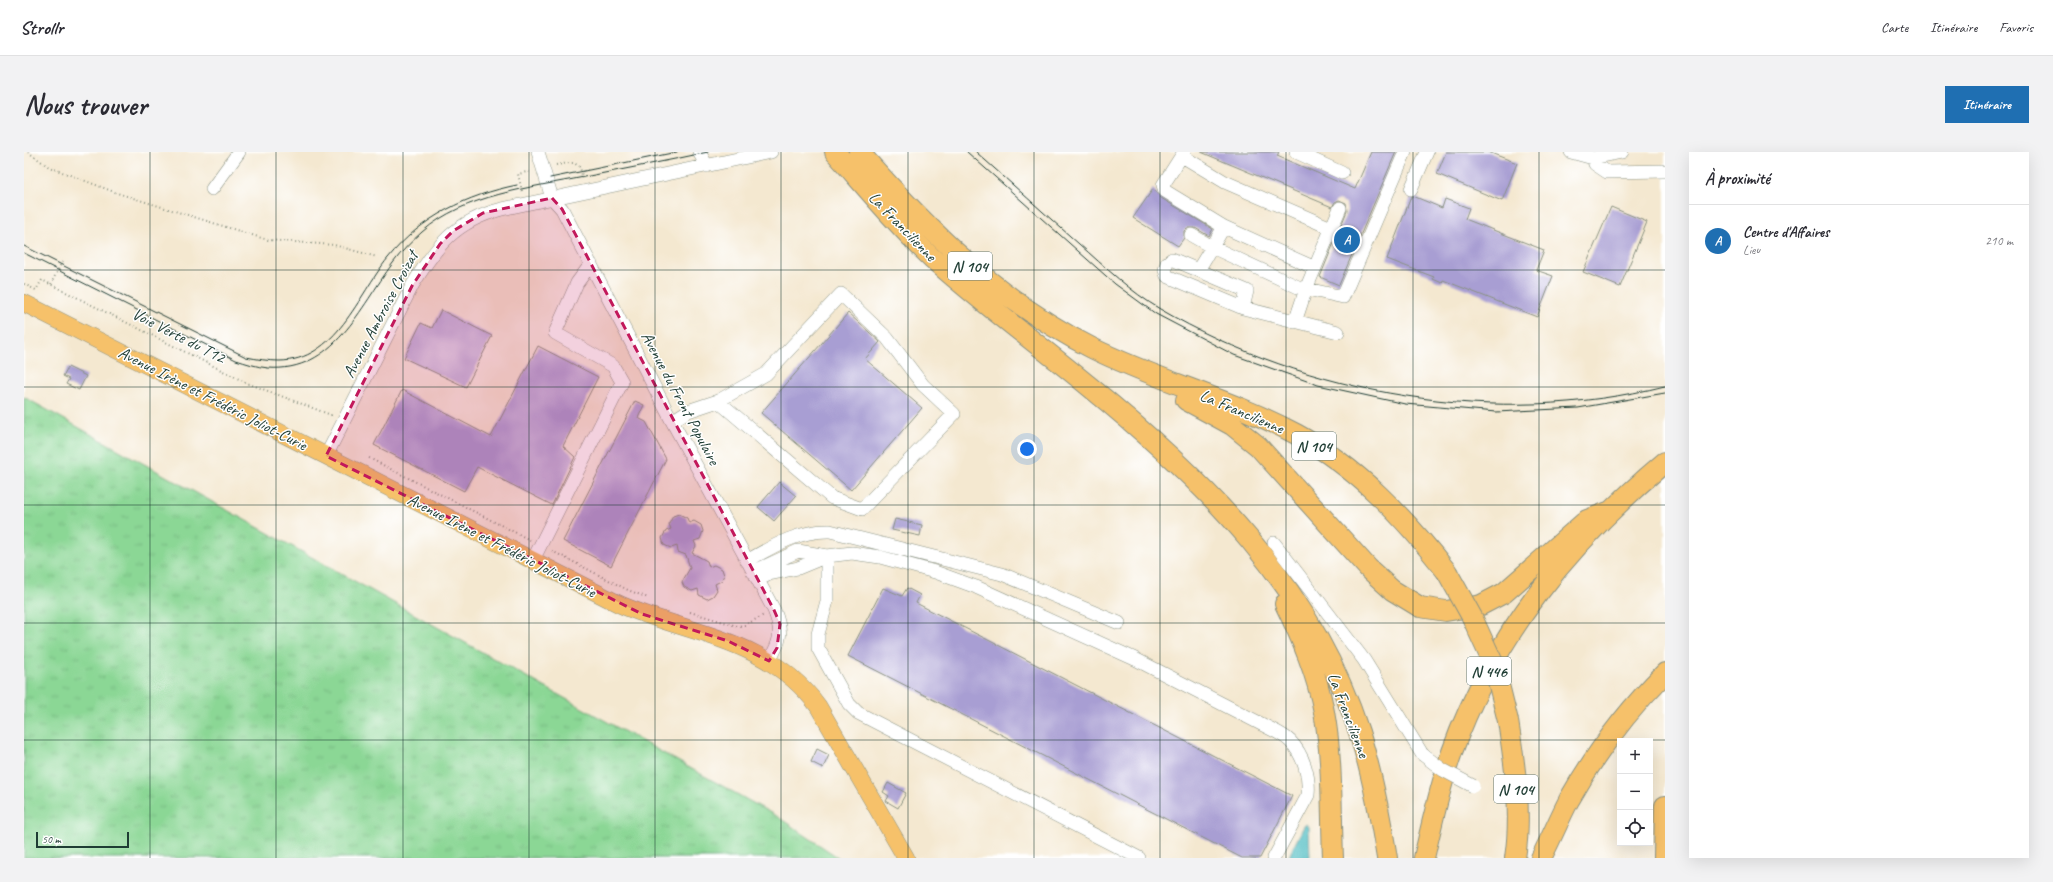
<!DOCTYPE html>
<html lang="fr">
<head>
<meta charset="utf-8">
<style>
	body { margin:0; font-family:Caveat,sans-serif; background:#f2f2f3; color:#2b2b33 }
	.controls { position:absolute; right:12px; bottom:12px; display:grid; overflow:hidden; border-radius:0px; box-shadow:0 4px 16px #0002 }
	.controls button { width:36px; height:36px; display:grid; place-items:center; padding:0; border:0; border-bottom:1px solid #e1e1e2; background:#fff; color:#2b2b33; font:20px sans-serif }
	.scale { position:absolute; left:12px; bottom:10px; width:93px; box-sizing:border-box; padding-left:4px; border:2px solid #1f3d34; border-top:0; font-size:11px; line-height:14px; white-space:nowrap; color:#1f3d34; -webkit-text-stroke:3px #fff; paint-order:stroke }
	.you { position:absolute; left:1003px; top:297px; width:14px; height:14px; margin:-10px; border:3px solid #fff; border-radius:50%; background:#1a73e8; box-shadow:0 0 0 6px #1a73e833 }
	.badge { display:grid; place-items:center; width:26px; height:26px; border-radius:50%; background:#1f6fb2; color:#fff; font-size:13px; font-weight:700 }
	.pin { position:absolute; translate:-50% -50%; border:2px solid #fff; box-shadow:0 1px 4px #0006 }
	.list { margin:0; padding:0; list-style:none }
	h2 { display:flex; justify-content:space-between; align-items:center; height:52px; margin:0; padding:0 16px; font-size:17px }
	h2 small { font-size:13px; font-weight:400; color:#7c7c81 }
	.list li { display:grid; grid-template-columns:26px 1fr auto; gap:12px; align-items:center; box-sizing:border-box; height:72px; padding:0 16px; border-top:1px solid #e1e1e2 }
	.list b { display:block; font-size:15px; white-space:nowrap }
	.list p { margin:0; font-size:13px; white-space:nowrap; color:#7c7c81 }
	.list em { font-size:13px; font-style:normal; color:#7c7c81 }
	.icon { flex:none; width:22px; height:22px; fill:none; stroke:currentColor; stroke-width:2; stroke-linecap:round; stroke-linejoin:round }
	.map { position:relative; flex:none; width:1641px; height:706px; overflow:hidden; border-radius:0px }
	header { display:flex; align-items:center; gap:24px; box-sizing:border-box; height:56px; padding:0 20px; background:#fff; border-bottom:1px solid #e1e1e2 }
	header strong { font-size:19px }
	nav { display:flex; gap:22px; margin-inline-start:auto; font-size:14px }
	.intro { display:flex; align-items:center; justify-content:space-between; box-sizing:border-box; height:96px; padding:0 24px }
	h1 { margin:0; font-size:28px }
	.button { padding:10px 18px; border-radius:0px; background:#1f6fb2; color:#fff; font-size:14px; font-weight:700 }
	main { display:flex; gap:24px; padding:0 24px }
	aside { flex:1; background:#fff; border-radius:0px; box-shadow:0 4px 16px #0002 }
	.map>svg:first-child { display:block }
	.grass { fill:url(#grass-tufts); stroke:#558a64 }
	.water { fill:#4cbbc1; stroke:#367c7a }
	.building { fill:#a89ed3 }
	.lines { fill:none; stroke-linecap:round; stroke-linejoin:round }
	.minor-casing { stroke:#8a9282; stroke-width:14 }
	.major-casing { stroke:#8a9282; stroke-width:18 }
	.highway-casing { stroke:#8a9282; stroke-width:22 }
	.path { stroke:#8a9282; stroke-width:2; stroke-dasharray:1 3; stroke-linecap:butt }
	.minor { stroke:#fff; stroke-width:13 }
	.major { stroke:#f6c16b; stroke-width:17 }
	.highway { stroke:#f6c16b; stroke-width:20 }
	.tram { stroke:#1f3d34; stroke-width:1 }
	.minor-bridge-casing { stroke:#8a9282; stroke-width:14; stroke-linecap:butt }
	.highway-bridge-casing { stroke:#8a9282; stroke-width:22; stroke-linecap:butt }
	.minor-bridge { stroke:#fff; stroke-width:13 }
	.highway-bridge { stroke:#f6c16b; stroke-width:20 }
	.marked { fill:#c2185b; fill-opacity:0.2; stroke:#c2185b; stroke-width:3; stroke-dasharray:8 5; stroke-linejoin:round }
	.grid { fill:none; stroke:#1f3d34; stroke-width:1; stroke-opacity:0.55 }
	.labels { text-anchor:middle; stroke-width:3; stroke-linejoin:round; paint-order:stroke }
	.shield { fill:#fff; stroke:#627771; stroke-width:1 }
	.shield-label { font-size:16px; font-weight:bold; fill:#1f3d34 }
	.street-label { font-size:17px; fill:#1f3d34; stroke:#fff }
</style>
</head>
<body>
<header>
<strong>Strollr</strong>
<nav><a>Carte</a><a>Itinéraire</a><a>Favoris</a></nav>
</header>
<div class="intro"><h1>Nous trouver</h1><a class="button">Itinéraire</a></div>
<main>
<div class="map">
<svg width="1641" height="706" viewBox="0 0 1641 706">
	<defs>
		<pattern id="grass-tufts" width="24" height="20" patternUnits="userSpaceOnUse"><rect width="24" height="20" fill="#8bd795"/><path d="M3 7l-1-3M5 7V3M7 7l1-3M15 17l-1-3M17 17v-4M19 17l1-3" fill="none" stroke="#78b981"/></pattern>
	</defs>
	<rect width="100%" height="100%" fill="#fff"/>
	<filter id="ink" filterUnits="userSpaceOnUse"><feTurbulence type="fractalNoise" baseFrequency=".025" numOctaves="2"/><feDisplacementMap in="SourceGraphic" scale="8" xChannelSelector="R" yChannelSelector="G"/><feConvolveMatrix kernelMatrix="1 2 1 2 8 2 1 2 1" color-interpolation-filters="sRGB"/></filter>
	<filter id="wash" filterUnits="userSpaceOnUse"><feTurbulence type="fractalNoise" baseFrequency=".012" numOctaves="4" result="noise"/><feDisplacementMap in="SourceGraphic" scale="16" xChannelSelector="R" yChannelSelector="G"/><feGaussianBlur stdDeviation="0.9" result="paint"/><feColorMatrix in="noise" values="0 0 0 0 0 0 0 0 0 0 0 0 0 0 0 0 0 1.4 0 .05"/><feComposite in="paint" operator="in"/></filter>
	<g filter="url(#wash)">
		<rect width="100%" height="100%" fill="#f4e8d0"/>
		<path class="grass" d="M0,245l754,420 61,41h-815z"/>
		<path class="water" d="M1283,672l2,3 1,31h-22l16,-32z"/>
		<g id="blocks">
			<path class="building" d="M1177,0h78l-2,4 78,33 16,-37h25l-57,133 -19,-8 27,-66 -1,-8 -7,-3 -4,2 -3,5z
				M1422,0h42l29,11 -15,38 -65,-27z
				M1129,37l8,9 52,31 -4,7 -14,-8h-8l-3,3v7l-6,8 -45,-28z
				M1389,44l29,12 3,-9 24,9 -4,11 79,31 -8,20 17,6 -16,41 -94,-37 -1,3 -9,-4 1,-2 -47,-18 24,-62z
				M1587,55l36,15 -27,65 -37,-15z
				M417,158l51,26 -26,51 -62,-29 17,-35 11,5z
				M824,161l32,29 -15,17 57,49 -71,82 -90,-77z
				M514,194l60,31 -35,69 12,11 -23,48 -75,-38 -13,24 -90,-46 28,-55 89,47z
				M44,215l18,9 -7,14 -13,-6 3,-5 -6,-3z
				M611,249l9,4 -6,13 8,4 20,37 -55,107 -48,-25z
				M755,330l17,14 -22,25 -16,-14z
				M655,362l8,4 2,5 5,-2 7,4 2,6 -3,8 -6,2 2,5 -4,7 15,8 2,6 5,-2 8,4 2,6 -3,6 -6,3 2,6 -4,6 -6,3 -8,-4 -1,-6 -6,2 -8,-4 -2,-5 8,-14 -4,-13 -8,-3 -1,-6 -6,2 -7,-3 -2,-7 4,-7 5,-2 -2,-5 4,-8z
				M871,367l27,6 -2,11 -28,-6z
				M859,436l19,8 5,-8 13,7 -4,8 376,193 -32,62h-18l-394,-202z
				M793,597l12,6 -6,13 -12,-6z
				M864,631l18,10 -8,15 -12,-7 3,-5 -6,-4z"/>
		</g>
	</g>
	<g filter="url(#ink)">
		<use href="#blocks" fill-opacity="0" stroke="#8a9282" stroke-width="1"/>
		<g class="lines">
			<defs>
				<path id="minor" d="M514,0l14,46 10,11 110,212 102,189c9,22 7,31 -5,51
					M675,0l8,14
					M1160,0l-21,33 2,6 59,36 91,41
					M1272,0l46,21
					M1547,0l22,6 29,-6
					M1158,4l43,26 106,46
					M1569,6l2,6 12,8 58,-1
					M188,37l27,-37
					M1387,37l16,-37
					M1167,83l21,12 12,-20
					M1174,118l14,-23 86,40 45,10 62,-145
					M1219,156l4,-17 -75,-32 -5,4 -2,7 2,6 76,32 95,24
					M1271,170l11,-33 34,-81
					M648,269l16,-10 30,-10 48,-27 75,-80 46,44 36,47 31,29 -92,95 -30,-11 -114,-97
					M302,304l86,-170c24,-40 43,-65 90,-77l269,-57
					M1250,391l90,117 58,94
					M803,404v45l-9,33v14l31,56 9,9 281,145
					M509,408l89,-178 -9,-16 -58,-33 22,-50 14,-19
					M723,409c26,-15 53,-31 83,-30l172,43 117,49
					M729,420l45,-21 29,5 25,-3 28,4 55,15 41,15 159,72 136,70c6,3 14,7 19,12 13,13 20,35 18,54l-34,63
					M734,428l11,-6 29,-6 29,-12"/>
				<path id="major" d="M0,151l595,301c70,31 149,34 199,102l88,152"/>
				<path id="highway" d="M811,0c32,36 62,73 97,106 50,45 105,85 158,129 116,95 221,198 269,345 13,41 21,83 28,126
					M835,0c70,79 138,148 233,196 66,33 139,51 204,86 61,33 109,84 151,138
					M1162,248l46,25 26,21 110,122 24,22 28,17 26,4 35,-6 23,-12 83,-73 21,-8
					M1261,452c17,35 32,70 39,108 9,48 7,98 9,146
					M1484,569c7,45 14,92 7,137
					M1400,706c8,-35 16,-72 28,-106 43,-119 117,-209 213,-290
					M1517,706c10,-19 18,-39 28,-58 26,-46 59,-90 96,-127
					M1640,706l1,-52"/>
			</defs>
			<use href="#minor" class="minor-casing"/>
			<use href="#major" class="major-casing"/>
			<use href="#highway" class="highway-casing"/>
			<path class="path" d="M4,0l21,15 68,26 151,47 66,5 43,12
				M532,13l13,-2h5l6,4 3,13
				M498,39l-4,-17 13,-3
				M384,114l8,-12
				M0,132l12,6 6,-10 205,103 84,32 1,-2
				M27,132l11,-22
				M345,306l161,82
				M528,399l76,39 20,8
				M666,460l47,14 8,-1 19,-10"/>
			<use href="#minor" class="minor"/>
			<use href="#major" class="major"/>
			<use href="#highway" class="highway"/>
			<path class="tram" d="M943,0l148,132 41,30 78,41 84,30 87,19 91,8 82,-4 87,-15
				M952,0c35,31 69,62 103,92 26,23 52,48 81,65 149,87 337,119 505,77
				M526,26l127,-26
				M0,94l222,111c11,2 22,4 33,4 57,0 79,-66 109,-103 33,-41 79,-63 129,-73
				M0,101l212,107c10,3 21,7 32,8 66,5 92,-61 125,-105 8,-11 19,-22 29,-31 43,-38 108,-44 162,-55 41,-8 83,-16 124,-25"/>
			<defs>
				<path id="minor-bridge" d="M1398,602l21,16 30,16"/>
				<path id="highway-bridge" d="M1423,420l25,45 22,48 14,56"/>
			</defs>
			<use href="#minor-bridge" class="minor-bridge-casing"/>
			<use href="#highway-bridge" class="highway-bridge-casing"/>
			<use href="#minor-bridge" class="minor-bridge"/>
			<use href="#highway-bridge" class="highway-bridge"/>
		</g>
	</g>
	<path class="marked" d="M528,46l10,11 212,401 6,14 -3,24 -8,13 -41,-20 -86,-27 -316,-158 86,-170 28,-42 13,-13 30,-18z"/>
	<path class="grid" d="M126,0v706M252,0v706M379,0v706M505,0v706M631,0v706M757,0v706M884,0v706M1010,0v706M1136,0v706M1262,0v706M1389,0v706M1515,0v706M0,118h1641M0,235h1641M0,353h1641M0,471h1641M0,588h1641"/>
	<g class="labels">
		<g class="shield">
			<rect x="924" y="100" width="44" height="28" rx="3"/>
			<rect x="1268" y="280" width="44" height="28" rx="3"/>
			<rect x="1443" y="505" width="44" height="28" rx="3"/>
			<rect x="1470" y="623" width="44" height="28" rx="3"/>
		</g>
		<g class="shield-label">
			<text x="946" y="120">N 104</text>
			<text x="1290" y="300">N 104</text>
			<text x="1465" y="525">N 446</text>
			<text x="1492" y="643">N 104</text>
		</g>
		<g class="street-label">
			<text transform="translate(879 74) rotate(46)" y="6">La Francilienne</text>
			<text transform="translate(356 162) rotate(-62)" y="6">Avenue Ambroise Croizat</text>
			<text transform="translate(155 183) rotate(27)" y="6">Voie Verte du T12</text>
			<text transform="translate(189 246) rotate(27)" y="6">Avenue Irène et Frédéric Joliot-Curie</text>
			<text transform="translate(657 246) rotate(62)" y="6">Avenue du Front Populaire</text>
			<text transform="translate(1218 259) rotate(23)" y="6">La Francilienne</text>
			<text transform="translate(478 393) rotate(27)" y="6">Avenue Irène et Frédéric Joliot-Curie</text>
			<text transform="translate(1325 563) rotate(69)" y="6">La Francilienne</text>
		</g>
	</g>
</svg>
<div class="controls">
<button>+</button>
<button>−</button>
<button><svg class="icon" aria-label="locate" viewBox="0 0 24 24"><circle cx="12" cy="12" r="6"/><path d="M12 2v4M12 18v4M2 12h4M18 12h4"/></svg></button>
</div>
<div class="scale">50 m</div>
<div class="you"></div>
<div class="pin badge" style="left:1323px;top:88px">A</div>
</div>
<aside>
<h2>À proximité<small></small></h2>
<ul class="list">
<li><span class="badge">A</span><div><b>Centre d'Affaires</b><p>Lieu</p></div><em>210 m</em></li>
</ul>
</aside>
</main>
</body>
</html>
